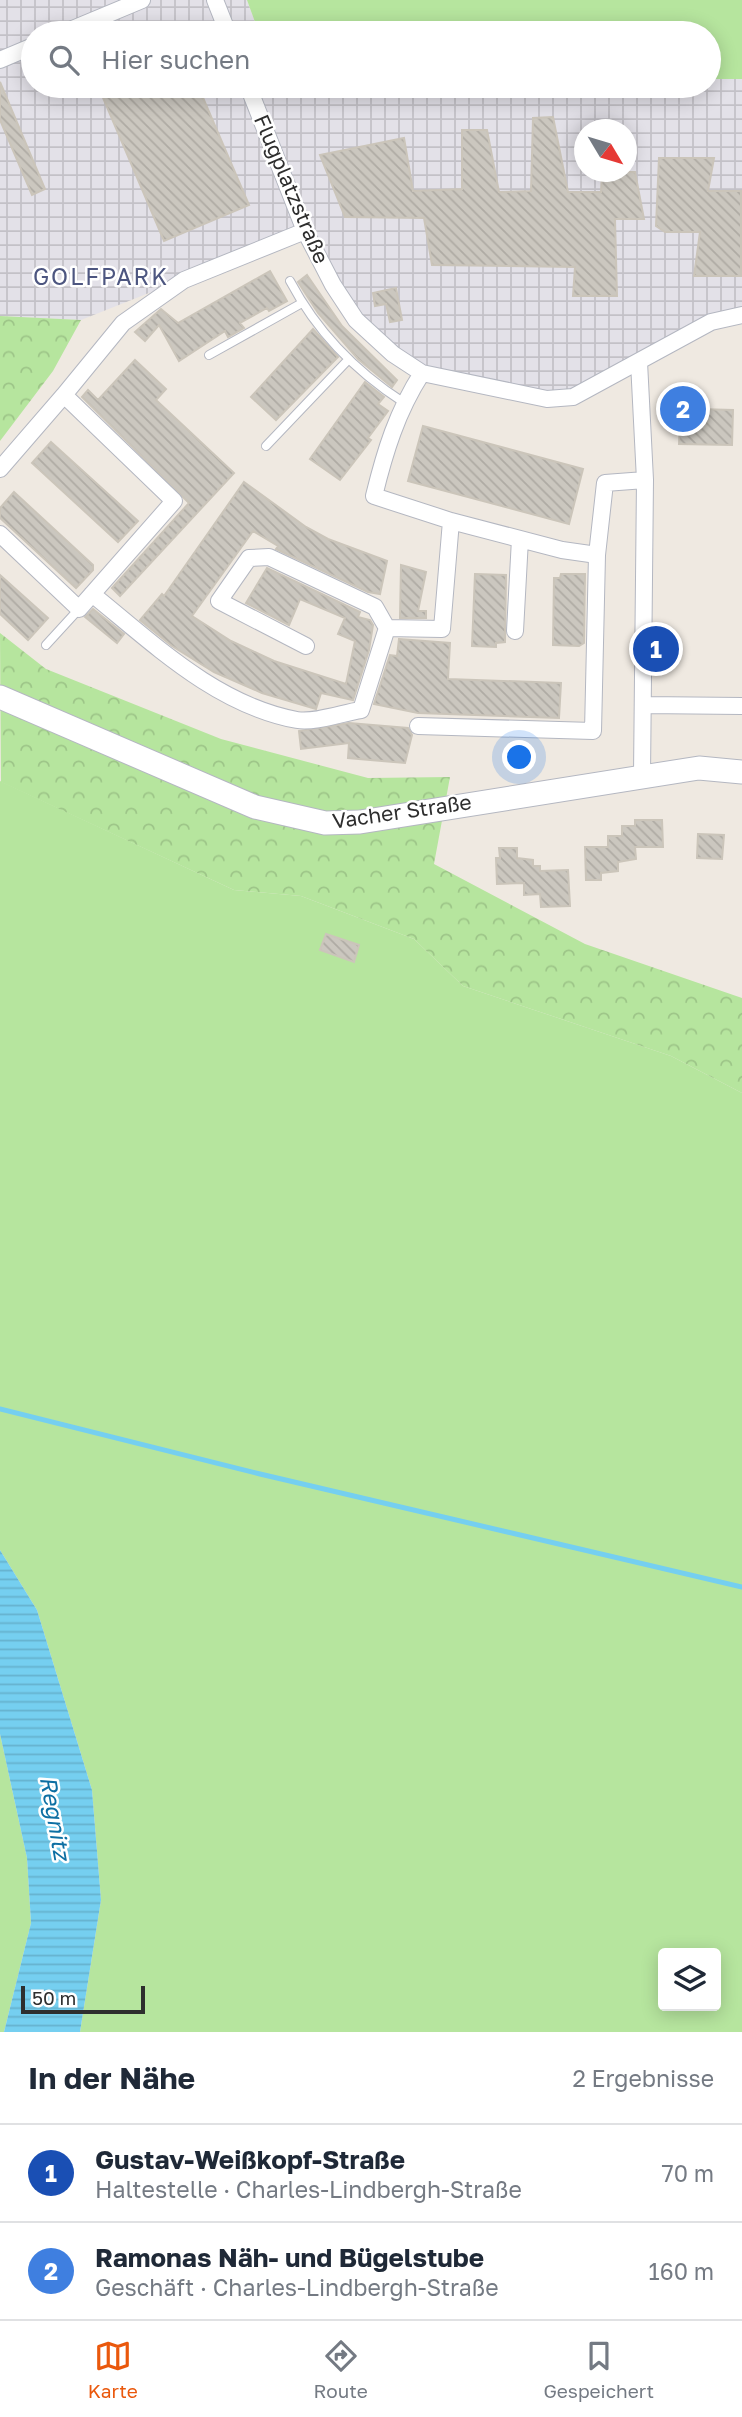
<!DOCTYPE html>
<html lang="de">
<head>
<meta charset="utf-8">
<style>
	body { margin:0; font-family:"Golos Text",sans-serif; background:#f6f6f7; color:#1f2937 }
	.controls { position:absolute; right:21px; bottom:21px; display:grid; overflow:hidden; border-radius:7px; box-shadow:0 4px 18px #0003 }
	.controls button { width:63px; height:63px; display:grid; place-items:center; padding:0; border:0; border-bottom:2px solid #e0e1e3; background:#fff; color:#1f2937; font:35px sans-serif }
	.compass { position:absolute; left:574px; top:119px; width:63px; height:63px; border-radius:50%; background:#fff; box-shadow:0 4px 18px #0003; rotate:128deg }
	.scale { position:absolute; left:21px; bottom:18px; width:124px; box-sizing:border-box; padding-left:7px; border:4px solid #2e2e2e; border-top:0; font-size:19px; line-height:24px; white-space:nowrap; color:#2e2e2e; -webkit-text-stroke:5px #fff; paint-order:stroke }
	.you { position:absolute; left:520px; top:758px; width:24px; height:24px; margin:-18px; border:5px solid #fff; border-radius:50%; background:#1a73e8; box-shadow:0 0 0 10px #1a73e833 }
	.badge { display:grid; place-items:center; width:46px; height:46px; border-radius:50%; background:#ea580c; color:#fff; font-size:23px; font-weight:700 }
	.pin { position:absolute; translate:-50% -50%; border:4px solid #fff; box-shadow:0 2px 7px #0006 }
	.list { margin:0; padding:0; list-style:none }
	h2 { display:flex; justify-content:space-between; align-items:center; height:91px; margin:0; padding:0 28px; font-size:30px }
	h2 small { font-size:23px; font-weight:400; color:#747a83 }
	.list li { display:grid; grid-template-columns:46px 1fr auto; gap:21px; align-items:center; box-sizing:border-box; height:98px; padding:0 28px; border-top:2px solid #e0e1e3 }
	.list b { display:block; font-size:26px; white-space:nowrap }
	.list p { margin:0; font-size:23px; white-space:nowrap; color:#747a83 }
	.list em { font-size:23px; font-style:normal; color:#747a83 }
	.icon { flex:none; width:38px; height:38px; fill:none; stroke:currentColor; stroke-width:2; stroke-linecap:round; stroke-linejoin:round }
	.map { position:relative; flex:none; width:742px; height:2032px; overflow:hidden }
	.search { position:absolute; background:#fff; box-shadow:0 4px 18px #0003; left:21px; right:21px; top:21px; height:77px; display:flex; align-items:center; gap:18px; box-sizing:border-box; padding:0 24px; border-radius:38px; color:#747a83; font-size:26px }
	.sheet { height:287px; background:#fff }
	nav { display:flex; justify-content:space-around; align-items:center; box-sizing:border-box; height:98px; border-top:2px solid #e0e1e3; background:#fff; font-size:19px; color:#747a83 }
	nav a { display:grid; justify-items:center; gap:4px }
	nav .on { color:#ea580c }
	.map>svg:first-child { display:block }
	.industrial { fill:url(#industrial-grid); fill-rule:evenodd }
	.grass { fill:#b6e59e; fill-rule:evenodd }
	.forest { fill:url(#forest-crowns) }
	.water { fill:url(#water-rules) }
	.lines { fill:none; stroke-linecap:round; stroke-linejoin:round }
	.stream { stroke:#75cff0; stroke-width:5 }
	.building { fill:url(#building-back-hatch); stroke:#cbc5ba; stroke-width:2 }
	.lane-casing { stroke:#b4b7c1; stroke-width:10 }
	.street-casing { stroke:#b4b7c1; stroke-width:18 }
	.secondary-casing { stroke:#b4b7c1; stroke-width:25 }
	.lane { stroke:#fff; stroke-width:8 }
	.street { stroke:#fff; stroke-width:16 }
	.secondary { stroke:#fff; stroke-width:23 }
	.labels { text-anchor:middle; stroke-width:5; stroke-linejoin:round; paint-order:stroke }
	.street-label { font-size:21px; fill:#2e2e2e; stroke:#fff }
	.neighbourhood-label { font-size:23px; letter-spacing:2px; fill:#4d5680; stroke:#fff }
	.water-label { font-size:23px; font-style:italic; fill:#0d6fa3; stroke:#fff }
</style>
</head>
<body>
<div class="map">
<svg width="742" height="2032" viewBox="0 0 742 2032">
	<defs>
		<pattern id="industrial-grid" width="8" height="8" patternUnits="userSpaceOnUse" patternTransform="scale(1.75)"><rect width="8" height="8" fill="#e3e1e8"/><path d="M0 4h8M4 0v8" fill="none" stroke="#c3c1c7"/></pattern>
		<pattern id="forest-crowns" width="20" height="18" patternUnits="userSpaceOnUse" patternTransform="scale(1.75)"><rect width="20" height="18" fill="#b6e59e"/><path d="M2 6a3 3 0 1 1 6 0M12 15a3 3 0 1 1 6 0" fill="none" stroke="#9dc588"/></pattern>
		<pattern id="water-rules" width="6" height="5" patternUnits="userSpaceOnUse" patternTransform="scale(1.75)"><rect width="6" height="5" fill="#75cff0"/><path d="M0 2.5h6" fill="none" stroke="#66b2ce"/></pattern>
		<pattern id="building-back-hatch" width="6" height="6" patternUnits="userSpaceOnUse" patternTransform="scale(1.75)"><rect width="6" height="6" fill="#cbc7bf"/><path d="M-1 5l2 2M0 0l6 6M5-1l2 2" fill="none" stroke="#afaba4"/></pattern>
	</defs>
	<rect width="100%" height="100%" fill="#efe9e1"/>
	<path class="industrial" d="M0,0h247l12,33h-226v53h676v-7h33v236l-169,82 -151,-24 -66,-53 -51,-89 -224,89 -81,-4zM584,130h42v42h-42z"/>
	<path class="grass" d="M247,0h495v79h-33v-46h-450z
		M0,781l234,109 67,6 113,43 49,47 208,70 71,37v939h-662l21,-132 -9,-110 -55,-180 -37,-60zM663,1953h53v53h-53z
		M0,1734l27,124 4,65 -27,109h-4z"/>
	<path class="forest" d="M0,316l81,4 -28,51 -53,70z
		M0,633l46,36 175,70 147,39 82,-1 -16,87 151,80 157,54v95l-71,-37 -208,-70 -49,-47 -113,-43 -67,-6 -233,-108z"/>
	<path class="water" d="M0,1550l37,60 55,180 9,110 -21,132h-76l27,-109 -4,-65 -27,-124z"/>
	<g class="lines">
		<path class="stream" d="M0,1409l260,65 482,113"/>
	</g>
	<path class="building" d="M0,82l45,107 -13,6 -32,-75z
		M98,86h100l51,119 -85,36z
		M553,117l15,75h33l1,-20h33l9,47h-29l2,77h-44l2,-29 -143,-2 -8,-47 -79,-1 -25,-62 84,-17 9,53 49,-2v-59h25l12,62 32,-1 2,-73z
		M659,158h55l-6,33h33v85h-47l6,-44h-35l-9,-6z
		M270,271l17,30 -18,10 -2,-3 -27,15 4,5 -16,9 -3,-6 -46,30 -20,-36 -14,16 -10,-9 26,-23 17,14z
		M307,275l35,51 55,54 -5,7 -34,-28 -40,-46 -20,-31z
		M396,288l6,32 -12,2 -4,-18 -11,2 -2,-13z
		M313,329l25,28 -62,63 -25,-23z
		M135,360l31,29 -10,11 78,73 -114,123 -8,-8 77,-85 -107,-106 6,-7 10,10z
		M365,382l19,15 -6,7 10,7 -20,27 3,2 -31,40 -30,-21z
		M675,402l22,1v6l36,1 -1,35 -53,-1 1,-21h-6z
		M423,426l160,43 -14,55 -161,-43z
		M51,442l87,79 -20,21 -86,-79z
		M244,482l62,45 22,12 59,22 -7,33 -12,-2 -92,-43 2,-3 -25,-15 -61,85 39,25 43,20 72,23 9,-43 -17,-7 7,-16 -45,-19 -11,26 -43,-22 21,-35 93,44 -2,5 12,3 3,5 -4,25 -16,50 -32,-7 -5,16 -54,-16 -48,-21 -42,-26 -32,-26 22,-26 2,2z
		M14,492l79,73v5l-17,18 -76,-70v-10z
		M401,565l25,7 -8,39h8v7h-26z
		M475,574l31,1 -1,67 -9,1v4l-24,-1z
		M561,574h24l-1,69 -5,3 -26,-1 1,-67h6z
		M0,575l48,43 -20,22 -28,-26z
		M93,609l31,25 -7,9 -32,-26z
		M399,639l51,4 -2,36 113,4 -2,35 -141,-5 -44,-9 16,-49 7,1z
		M349,723l59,5 4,7 -7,28 -57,-5 1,-15 -48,6 -2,-18z
		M635,820h27l1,27h-28l1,12 -18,3v9l-17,2v7h-15l-1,-33h23v-11h14v-10h13z
		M698,834l26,1 -2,24 -25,-1z
		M499,848h18v10l16,2v6h7v5l28,-1 2,36 -29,1 -1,-13 -16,1v-12l-27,1 -1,-26h4z
		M326,934l33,11 -5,17 -34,-12z"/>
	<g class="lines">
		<defs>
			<path id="lane" d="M290,281c27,51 65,90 113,121
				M209,355l93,-52
				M266,446l82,-86
				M46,645l33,-36"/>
			<path id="street" d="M215,0l13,33
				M63,33l79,-33
				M0,60l33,-14
				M248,86l57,145 28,54 23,35 37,34 29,19 125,26 26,-2 138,-75 31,-7
				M639,362l6,118 -3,295
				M0,469l64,-74
				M451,521l111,29 35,5
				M0,534l79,75 95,-108 -110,-106 59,-72 61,-43 121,-49
				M92,594c62,50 124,111 205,126 18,3 45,-7 64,-10l26,-82 55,1 9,-108 -77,-25c11,-45 23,-84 48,-123
				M515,631l5,-92
				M306,646l-87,-45 30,-43 20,-1 106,50 12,21
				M643,705l99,1
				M418,726l175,5 4,-176 8,-72 40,-3"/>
			<path id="secondary" d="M0,697l255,110 70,16 35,-1 339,-54 43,4"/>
		</defs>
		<use href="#lane" class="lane-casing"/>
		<use href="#street" class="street-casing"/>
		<use href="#secondary" class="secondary-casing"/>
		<use href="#lane" class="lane"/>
		<use href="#street" class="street"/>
		<use href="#secondary" class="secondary"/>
	</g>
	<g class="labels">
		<g class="street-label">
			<text transform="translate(291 189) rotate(67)" y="7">Flugplatzstraße</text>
			<text transform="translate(402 812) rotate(-8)" y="7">Vacher Straße</text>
		</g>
		<g class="neighbourhood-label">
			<text x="101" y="285">GOLFPARK</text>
		</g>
		<g class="water-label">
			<text transform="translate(55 1818) rotate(80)" y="8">Regnitz</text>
		</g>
	</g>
</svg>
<div class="controls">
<button><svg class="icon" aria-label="layers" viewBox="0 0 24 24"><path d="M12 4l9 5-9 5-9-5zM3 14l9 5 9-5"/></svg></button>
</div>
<svg class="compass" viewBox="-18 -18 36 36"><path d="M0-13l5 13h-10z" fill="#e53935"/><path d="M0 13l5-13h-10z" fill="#747a83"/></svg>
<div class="scale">50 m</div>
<div class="you"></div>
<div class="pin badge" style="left:656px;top:649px;background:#1a4fb4">1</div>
<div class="pin badge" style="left:683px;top:409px;background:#3f7fe0">2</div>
<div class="search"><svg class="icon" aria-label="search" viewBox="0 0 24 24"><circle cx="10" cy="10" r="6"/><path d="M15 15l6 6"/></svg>Hier suchen</div>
</div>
<section class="sheet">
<h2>In der Nähe<small>2 Ergebnisse</small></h2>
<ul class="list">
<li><span class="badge" style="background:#1a4fb4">1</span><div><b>Gustav-Weißkopf-Straße</b><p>Haltestelle · Charles-Lindbergh-Straße</p></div><em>70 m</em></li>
<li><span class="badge" style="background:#3f7fe0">2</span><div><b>Ramonas Näh- und Bügelstube</b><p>Geschäft · Charles-Lindbergh-Straße</p></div><em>160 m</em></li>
</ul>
</section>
<nav>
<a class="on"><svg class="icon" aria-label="map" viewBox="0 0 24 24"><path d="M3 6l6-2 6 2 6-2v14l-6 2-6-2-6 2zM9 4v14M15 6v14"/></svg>Karte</a>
<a><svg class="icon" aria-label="directions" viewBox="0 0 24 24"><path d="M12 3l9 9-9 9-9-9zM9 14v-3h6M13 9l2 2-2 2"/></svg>Route</a>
<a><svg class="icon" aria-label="saved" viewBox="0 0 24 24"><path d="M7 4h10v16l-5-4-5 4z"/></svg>Gespeichert</a>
</nav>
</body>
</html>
